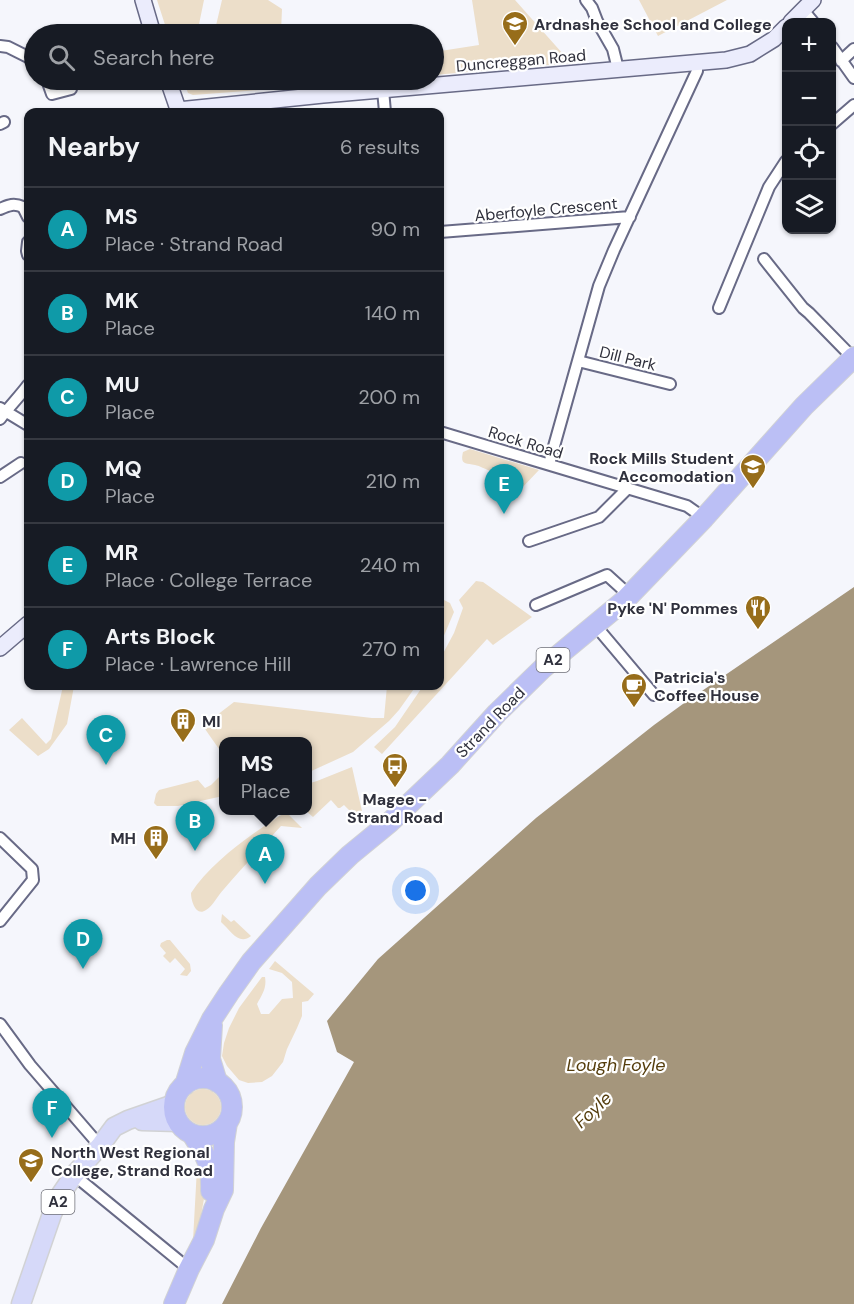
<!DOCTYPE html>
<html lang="en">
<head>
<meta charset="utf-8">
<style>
	body { margin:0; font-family:"DM Sans",sans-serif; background:#242831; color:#f1f3f6 }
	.controls { position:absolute; right:18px; top:18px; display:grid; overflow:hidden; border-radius:12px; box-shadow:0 2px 4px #0004 }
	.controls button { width:54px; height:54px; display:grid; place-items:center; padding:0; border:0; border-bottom:2px solid #363941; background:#171b24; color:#f1f3f6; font:30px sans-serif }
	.you { position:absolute; left:416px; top:891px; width:21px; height:21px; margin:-15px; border:4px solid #fff; border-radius:50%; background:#1a73e8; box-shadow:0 0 0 9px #1a73e833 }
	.badge { display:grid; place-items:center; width:39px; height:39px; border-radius:50%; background:#976d1a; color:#fff; font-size:20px; font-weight:700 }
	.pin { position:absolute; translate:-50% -50px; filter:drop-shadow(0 2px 3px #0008) }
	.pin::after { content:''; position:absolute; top:32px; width:21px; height:18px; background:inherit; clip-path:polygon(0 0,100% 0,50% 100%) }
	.popup { position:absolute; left:219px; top:737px; width:93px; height:78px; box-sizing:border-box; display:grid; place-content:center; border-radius:12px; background:#171b24; filter:drop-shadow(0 2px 4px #0005); font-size:20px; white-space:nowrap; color:#9ea1a6 }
	.popup b { font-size:22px; color:#f1f3f6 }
	.popup::after { content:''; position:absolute; left:50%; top:100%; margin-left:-12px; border:12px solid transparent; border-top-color:#171b24 }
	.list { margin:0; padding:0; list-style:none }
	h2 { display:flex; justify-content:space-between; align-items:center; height:78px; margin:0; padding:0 24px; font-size:26px }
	h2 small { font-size:20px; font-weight:400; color:#9ea1a6 }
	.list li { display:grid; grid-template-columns:39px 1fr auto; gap:18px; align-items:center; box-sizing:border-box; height:84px; padding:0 24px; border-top:2px solid #363941 }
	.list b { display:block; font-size:22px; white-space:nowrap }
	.list p { margin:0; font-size:20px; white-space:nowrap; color:#9ea1a6 }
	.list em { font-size:20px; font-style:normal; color:#9ea1a6 }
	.icon { flex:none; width:33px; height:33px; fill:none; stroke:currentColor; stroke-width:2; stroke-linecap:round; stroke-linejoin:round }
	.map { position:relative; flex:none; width:854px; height:1304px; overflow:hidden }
	.search { position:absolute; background:#171b24; box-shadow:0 2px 4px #0004; left:24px; top:24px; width:420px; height:66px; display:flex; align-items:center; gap:15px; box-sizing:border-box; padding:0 21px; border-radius:33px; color:#9ea1a6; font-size:22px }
	.panel { position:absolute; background:#171b24; box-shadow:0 2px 4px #0004; left:24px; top:108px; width:420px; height:582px; border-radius:12px }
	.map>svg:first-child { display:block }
	.green { fill:#ecdec9 }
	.water { fill:#a5967c }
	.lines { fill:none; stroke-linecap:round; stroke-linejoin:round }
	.street-casing { stroke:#686a86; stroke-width:14 }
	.secondary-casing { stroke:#686a86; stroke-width:18 }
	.primary-casing { stroke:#d1d2d4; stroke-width:21 }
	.highway-casing { stroke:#d1d2d4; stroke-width:22 }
	.street { stroke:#fff; stroke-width:10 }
	.secondary { stroke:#ebecfc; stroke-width:15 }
	.primary { stroke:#d6d9f9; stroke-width:18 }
	.highway { stroke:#bbbff5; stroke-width:20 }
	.labels { text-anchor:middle; stroke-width:4.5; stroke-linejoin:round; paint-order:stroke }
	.shield { fill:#fff; stroke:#6e6f77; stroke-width:1.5 }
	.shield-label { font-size:15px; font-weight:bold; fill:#30313d }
	.poi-label { font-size:16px; font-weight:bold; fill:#30313d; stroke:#fff; text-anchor:start }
	.street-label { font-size:16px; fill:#30313d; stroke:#fff }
	.water-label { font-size:18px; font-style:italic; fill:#543c0b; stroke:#fff }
</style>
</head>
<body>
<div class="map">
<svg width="854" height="1304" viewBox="0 0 854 1304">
	<rect width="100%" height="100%" fill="#f5f6fc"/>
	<path class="green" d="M157,0h47l-7,34h-29z
		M222,0h46l14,9 -1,23 -16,2h-51z
		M472,0h43l56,63 -137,12v-23l45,-7z
		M639,0h88l-69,36z
		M183,80h24l2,6 19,-2 2,-4h84l1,1 -3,5 -119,9 -5,-2z
		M470,449l69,21 -19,20 -12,9 -7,-8 -7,2 -1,-12 -3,-10c-5,-2 -10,-5 -15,-6 -10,-2 -15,0 -12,-13z
		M476,581l7,1 49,35 -39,28 -6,-6 -105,115 -8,-7 21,-20 28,-41h17v-27l14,-26 9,-25 -4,-8z
		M444,600l6,3 4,9 -14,33v-32l1,-11z
		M63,686h11l-7,38 -18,25 -11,7 -29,-26 13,-12 24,26 5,-5z
		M387,686h29l-17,24 -10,11 -36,31 -46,21v-31h-84v15l-4,-8 -14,-20 3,-7 26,-20 138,16h12z
		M352,767l10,44 -5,7 -13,-13 -4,3h-2l-7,-8 -18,17 -7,-6 1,-1v-26l10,-3z
		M223,773v23l-45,10h-21l-3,-3 2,-9 3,-4 39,-10 7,8 6,-3z
		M286,812l16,16 -21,-2c-19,21 -38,41 -57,63 -6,6 -11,17 -18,21 -10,7 -15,-9 -15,-17 21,-32 63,-61 95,-81z
		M222,914l9,8 3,-2 17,16c-12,10 -20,-5 -30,-14z
		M167,940h3l20,24 1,7 -4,5 -7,-1 5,-6 -10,-11 -5,5 -7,-7 3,-3 -6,-7 1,-3z
		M275,961l39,33 -6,7 -6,1v14l-5,12 -10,21 -4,13 -11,14 -10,6 -14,1 -9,-3 -12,-14 -5,-10 2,-13 5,-15 10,-20 23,-31h3c2,11 -3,18 -8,27l4,10h8l13,-15 11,-1 -1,-16 -10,-9 -13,-4z
		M185 1107a18 18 0 1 1 36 0a18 18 0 1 1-36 0Z
		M199,1165h4l2,28 -5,28 -7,19 4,-72z"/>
	<path class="water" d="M854,587v717h-632l39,-76 93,-166 -17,-10 -10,-31 51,-62 158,-141 118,-93 33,-24 5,1 4,-3v-4z"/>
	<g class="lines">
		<defs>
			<path id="street" d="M586,0l6,8 5,13 16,28 5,20
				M803,10l10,12
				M0,46l8,1 26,13
				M832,47l22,31
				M841,61l13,-12
				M47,80l5,14 19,-5
				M383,90l2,22
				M0,124l4,-2
				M832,124l22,-19
				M0,209c9,-4 14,-6 23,-2l5,10
				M440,232l190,-15
				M28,242l-1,9 1,4
				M764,259l39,49 6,5 44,45
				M719,308l50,-121 17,-26
				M578,361l92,23
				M0,408l28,17
				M0,419c8,-11 20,-23 28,-34
				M440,432l247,74 17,12
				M549,464l50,-178 15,-36 83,-179v-8
				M0,477l21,-14
				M529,541l70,-24 29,-29
				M536,605l71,-30 22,20
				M595,625l59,70
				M0,838l32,31 1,11 -33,41
				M0,1024l30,41 70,81
				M74,1175l115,94"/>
			<path id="secondary" d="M143,0l10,34
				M791,22l22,-22
				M168,80l11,32
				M178,110l145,-15 403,-35 24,-6 24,-15 12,-12
				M0,648l28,-24"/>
			<path id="primary" d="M142,1121l36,1
				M21,1304l31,-90 9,-20 13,-19 26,-29 14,-19 14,-7 46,-16"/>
			<path id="highway" d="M212,1025l-2,34 7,23
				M174 1107a29 29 0 1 1 58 0a29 29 0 1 1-58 0Z
				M185,1085l10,-32 17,-34 17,-26 22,-31 67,-76 32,-31 39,-32 61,-58 47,-52 46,-45 82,-68 79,-82 100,-112 50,-49
				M192,1134c14,22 20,30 19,57
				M174,1304l15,-35 15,-29 10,-31 9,-19 1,-48 3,-19"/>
		</defs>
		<use href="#street" class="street-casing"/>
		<use href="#secondary" class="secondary-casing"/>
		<use href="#primary" class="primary-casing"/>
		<use href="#highway" class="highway-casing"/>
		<use href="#street" class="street"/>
		<use href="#secondary" class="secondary"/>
		<use href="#primary" class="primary"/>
		<use href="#highway" class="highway"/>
	</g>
	<defs>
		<symbol id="school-pin" viewBox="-11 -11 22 30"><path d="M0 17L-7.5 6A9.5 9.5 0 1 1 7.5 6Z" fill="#976d1a" stroke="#fff"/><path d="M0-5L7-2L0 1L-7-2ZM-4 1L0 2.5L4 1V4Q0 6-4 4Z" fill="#fff"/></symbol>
		<symbol id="university-pin" viewBox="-11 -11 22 30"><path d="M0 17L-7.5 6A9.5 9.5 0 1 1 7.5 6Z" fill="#976d1a" stroke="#fff"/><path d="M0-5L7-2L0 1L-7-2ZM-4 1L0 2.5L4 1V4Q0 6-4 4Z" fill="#fff"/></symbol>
		<symbol id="restaurant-pin" viewBox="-11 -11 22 30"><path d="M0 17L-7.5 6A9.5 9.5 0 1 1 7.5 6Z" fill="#976d1a" stroke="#fff"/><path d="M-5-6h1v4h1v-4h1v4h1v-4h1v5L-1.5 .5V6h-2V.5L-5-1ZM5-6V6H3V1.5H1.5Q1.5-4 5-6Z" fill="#fff"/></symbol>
		<symbol id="cafe-pin" viewBox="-11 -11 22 30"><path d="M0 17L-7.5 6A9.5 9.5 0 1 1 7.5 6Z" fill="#976d1a" stroke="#fff"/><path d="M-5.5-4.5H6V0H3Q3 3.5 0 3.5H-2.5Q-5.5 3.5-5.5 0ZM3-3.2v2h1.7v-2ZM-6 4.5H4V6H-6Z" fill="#fff"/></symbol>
		<symbol id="building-pin" viewBox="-11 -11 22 30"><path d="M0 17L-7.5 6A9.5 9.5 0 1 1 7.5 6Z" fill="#976d1a" stroke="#fff"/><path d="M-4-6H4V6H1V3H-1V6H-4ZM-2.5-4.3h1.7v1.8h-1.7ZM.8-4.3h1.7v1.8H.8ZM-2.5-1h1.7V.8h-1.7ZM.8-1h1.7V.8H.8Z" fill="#fff"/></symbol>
		<symbol id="bus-pin" viewBox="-11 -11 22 30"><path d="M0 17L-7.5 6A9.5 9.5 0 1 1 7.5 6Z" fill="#976d1a" stroke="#fff"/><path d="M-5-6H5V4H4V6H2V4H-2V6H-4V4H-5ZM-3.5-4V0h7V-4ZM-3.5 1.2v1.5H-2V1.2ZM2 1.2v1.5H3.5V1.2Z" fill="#fff"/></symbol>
	</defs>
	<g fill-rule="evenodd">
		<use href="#school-pin" x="500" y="9" width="30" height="40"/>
		<use href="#university-pin" x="738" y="452" width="30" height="40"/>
		<use href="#restaurant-pin" x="743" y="593" width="30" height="40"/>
		<use href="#cafe-pin" x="619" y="671" width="30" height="40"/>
		<use href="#building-pin" x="168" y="706" width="30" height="40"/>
		<use href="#bus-pin" x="380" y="751" width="30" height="40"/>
		<use href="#building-pin" x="141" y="823" width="30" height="40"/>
		<use href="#university-pin" x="16" y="1146" width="30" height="40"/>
	</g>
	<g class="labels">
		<g class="shield">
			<rect x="536.5" y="648" width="33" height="24" rx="4.5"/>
			<rect x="41.5" y="1190" width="33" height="24" rx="4.5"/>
		</g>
		<g class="shield-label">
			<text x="553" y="665">A2</text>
			<text x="58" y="1207">A2</text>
		</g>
		<g class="poi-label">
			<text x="534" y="30">Ardnashee School and College</text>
			<text x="734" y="464" text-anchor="end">Rock Mills Student<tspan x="734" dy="18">Accomodation</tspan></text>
			<text x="738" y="614" text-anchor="end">Pyke 'N' Pommes</text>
			<text x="654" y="683">Patricia's<tspan x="654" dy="18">Coffee House</tspan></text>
			<text x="202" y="727">MI</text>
			<text x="395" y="805" text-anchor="middle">Magee -<tspan x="395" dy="18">Strand Road</tspan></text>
			<text x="136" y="844" text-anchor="end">MH</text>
			<text x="51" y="1158">North West Regional<tspan x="51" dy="18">College, Strand Road</tspan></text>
		</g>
		<g class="street-label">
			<text transform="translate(521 60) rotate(-5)" y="6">Duncreggan Road</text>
			<text transform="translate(546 209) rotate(-5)" y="6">Aberfoyle Crescent</text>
			<text transform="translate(628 358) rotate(14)" y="6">Dill Park</text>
			<text transform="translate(526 442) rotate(17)" y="6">Rock Road</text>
			<text transform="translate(490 722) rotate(-46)" y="6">Strand Road</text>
		</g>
		<g class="water-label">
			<text x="616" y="1071">Lough Foyle</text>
			<text transform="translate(593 1110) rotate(-43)" y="6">Foyle</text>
		</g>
	</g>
</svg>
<div class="controls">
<button>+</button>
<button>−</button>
<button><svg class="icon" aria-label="locate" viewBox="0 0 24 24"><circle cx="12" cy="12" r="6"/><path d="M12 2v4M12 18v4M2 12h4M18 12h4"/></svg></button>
<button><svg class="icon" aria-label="layers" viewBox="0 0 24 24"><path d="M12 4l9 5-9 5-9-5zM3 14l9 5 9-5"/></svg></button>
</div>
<div class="you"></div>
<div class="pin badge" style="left:265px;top:884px;background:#0f9aa8">A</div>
<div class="popup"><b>MS</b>Place</div>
<div class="pin badge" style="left:195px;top:851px;background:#0f9aa8">B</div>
<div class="pin badge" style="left:106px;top:765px;background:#0f9aa8">C</div>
<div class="pin badge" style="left:83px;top:969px;background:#0f9aa8">D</div>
<div class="pin badge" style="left:504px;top:514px;background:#0f9aa8">E</div>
<div class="pin badge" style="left:52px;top:1138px;background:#0f9aa8">F</div>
<div class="search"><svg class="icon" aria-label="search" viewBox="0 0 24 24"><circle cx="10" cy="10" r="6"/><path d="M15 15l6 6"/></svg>Search here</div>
<section class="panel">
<h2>Nearby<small>6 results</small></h2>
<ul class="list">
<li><span class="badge" style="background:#0f9aa8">A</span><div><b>MS</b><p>Place · Strand Road</p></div><em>90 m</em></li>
<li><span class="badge" style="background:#0f9aa8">B</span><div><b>MK</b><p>Place</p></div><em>140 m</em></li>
<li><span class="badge" style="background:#0f9aa8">C</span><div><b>MU</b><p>Place</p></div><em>200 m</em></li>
<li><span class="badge" style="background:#0f9aa8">D</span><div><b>MQ</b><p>Place</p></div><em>210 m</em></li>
<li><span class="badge" style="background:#0f9aa8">E</span><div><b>MR</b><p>Place · College Terrace</p></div><em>240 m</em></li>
<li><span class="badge" style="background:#0f9aa8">F</span><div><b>Arts Block</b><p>Place · Lawrence Hill</p></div><em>270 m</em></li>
</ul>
</section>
</div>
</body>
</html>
